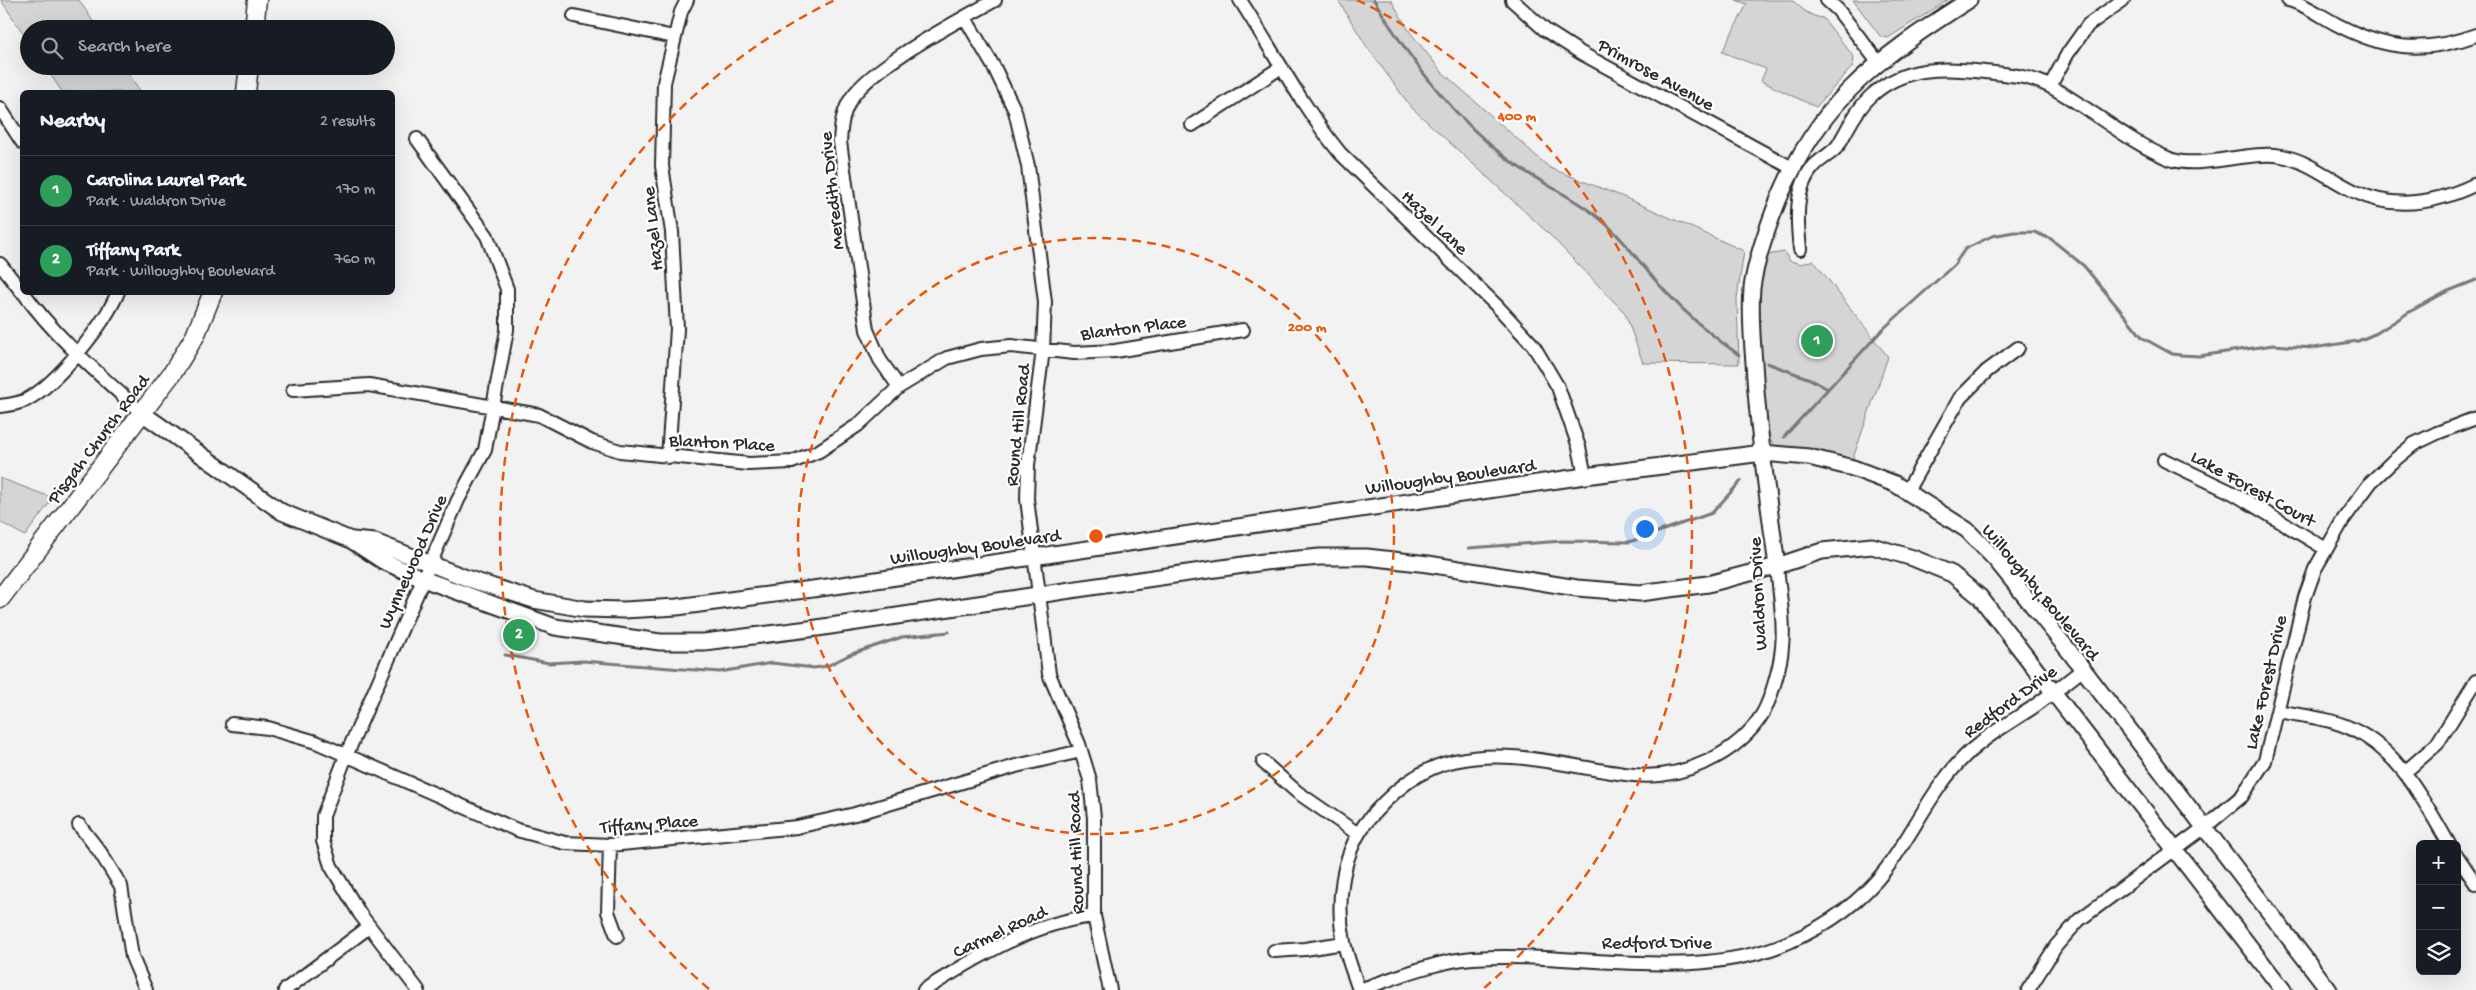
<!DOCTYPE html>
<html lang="en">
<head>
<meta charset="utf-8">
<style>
	body { margin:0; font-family:"Gochi Hand",sans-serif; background:#242831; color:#f1f3f6 }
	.controls { position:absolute; right:15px; bottom:15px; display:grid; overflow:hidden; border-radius:8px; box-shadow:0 5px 20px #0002 }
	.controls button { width:45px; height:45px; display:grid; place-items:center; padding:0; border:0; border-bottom:1px solid #363941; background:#171b24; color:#f1f3f6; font:25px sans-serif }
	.you { position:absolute; left:1644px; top:528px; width:18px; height:18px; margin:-12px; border:4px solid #fff; border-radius:50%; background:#1a73e8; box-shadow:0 0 0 8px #1a73e833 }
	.badge { display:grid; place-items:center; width:32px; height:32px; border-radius:50%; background:#db2777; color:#fff; font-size:16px; font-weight:700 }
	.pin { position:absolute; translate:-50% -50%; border:2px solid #fff; box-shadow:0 1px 5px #0006 }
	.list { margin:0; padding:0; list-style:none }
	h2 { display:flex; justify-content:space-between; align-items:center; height:65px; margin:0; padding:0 20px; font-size:21px }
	h2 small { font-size:16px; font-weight:400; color:#9ea1a6 }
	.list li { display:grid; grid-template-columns:32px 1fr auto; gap:15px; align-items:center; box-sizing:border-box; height:70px; padding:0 20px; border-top:1px solid #363941 }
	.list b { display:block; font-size:19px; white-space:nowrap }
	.list p { margin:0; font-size:16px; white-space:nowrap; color:#9ea1a6 }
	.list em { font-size:16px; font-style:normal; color:#9ea1a6 }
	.icon { flex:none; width:28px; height:28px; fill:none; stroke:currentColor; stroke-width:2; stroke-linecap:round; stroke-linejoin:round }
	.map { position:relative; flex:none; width:2476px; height:990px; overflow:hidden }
	.search { position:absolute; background:#171b24; box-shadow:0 5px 20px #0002; left:20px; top:20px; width:375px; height:55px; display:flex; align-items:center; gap:12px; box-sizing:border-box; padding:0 18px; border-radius:28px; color:#9ea1a6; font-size:19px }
	.panel { position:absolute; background:#171b24; box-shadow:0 5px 20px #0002; left:20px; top:90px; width:375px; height:205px; border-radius:8px }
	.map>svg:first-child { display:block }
	.green { fill:#d5d5d5; stroke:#808080 }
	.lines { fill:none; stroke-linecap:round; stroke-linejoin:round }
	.stream { stroke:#787878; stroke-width:3 }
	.minor-casing { stroke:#2b2b2b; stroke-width:16 }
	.tertiary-casing { stroke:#2b2b2b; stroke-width:19 }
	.secondary-casing { stroke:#2b2b2b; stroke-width:21 }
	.minor { stroke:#fff; stroke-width:12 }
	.tertiary { stroke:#fff; stroke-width:15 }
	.secondary { stroke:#fff; stroke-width:18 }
	.ring { fill:none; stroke:#e8590c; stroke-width:2.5; stroke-dasharray:9 6 }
	.labels { text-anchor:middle; stroke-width:4.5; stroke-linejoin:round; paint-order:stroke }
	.street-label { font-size:19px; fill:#2b2b2b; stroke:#fff }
	.centre { fill:#e8590c; stroke:#fff; stroke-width:2.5 }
	.ring-label { font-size:15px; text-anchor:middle; font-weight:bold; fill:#e8590c; stroke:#fff; stroke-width:4.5; stroke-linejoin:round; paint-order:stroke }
</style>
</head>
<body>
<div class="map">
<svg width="2476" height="990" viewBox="0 0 2476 990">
	<rect width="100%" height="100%" fill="#f2f2f2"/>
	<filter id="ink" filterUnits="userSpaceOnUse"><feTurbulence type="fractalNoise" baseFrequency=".02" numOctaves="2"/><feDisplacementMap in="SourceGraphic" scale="10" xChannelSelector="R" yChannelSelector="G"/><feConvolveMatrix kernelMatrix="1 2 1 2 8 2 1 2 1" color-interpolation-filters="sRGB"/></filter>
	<g filter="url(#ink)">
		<path class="green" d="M1,0h78l19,29h-69v13z
			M1338,0h53l19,32 32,40 108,96 76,30 118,53 -7,47 2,66 -96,-1 -18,-50 -78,-81 -136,-125 -44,-60z
			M1736,0h56c9,8 18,17 31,18l31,39 -1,9 -37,41 -55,-26 5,-12 -44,-17 25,-48z
			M1853,0h95l-60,38 -8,-2z
			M45,66h78l18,26h-79z
			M1784,252l6,9 12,3 11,-4 75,97 -36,104 -77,-15 -7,-9 -10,-112v-35l8,-35z
			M0,478l53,20 -28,38 -25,-14z"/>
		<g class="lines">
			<path class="stream" d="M1374,0c35,59 81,119 136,161 28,21 62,35 89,57 25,20 43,49 66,73 22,24 47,45 74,64
				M1767,363l43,16 18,10
				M1784,437l98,-107 72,-65 11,-16 27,-13 22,-4h20l17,7 33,27 59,72 29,16 9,1 18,1 74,-11 40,3 45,-7 19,-8 34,-22 35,-19 30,-12
				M1469,548l94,-7 66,1 83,-29 29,-32
				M505,655l44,8 34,-2 137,11 52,-9 42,5 13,-2 22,-11 53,-18 47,-5"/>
			<defs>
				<path id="minor" d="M1240,0c33,51 61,105 100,153l156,152 37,40 25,42 21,60 6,29
					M1512,0l33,30 36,23 211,115
					M1827,0l11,10 40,52
					M2288,0c17,4 33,16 48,24 49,26 88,30 140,11
					M574,16l100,21
					M965,18l30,51 20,42 13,55 17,136 -2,48 -15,115 -1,34 22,175 30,70 11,36 4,38v98l16,74
					M2050,86l18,-33 20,-28 35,-25
					M0,108l22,34
					M1192,125l88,-57
					M417,139l70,97 20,53v41l-22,120 -27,50 -112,256 -23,60v25l8,25 29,48 58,76
					M1800,249c-3,-26 -6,-62 14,-83 7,-8 20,-13 25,-22 9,-16 18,-35 32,-48 32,-30 73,-29 114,-24 21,2 45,4 64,14 42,22 77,55 121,73 29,11 79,-9 112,-3 29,6 48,24 74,36 40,19 83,10 120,-8
					M0,264l22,28
					M23,292c33,46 77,83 119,121
					M899,387l-19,-27 -13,-30 -27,-188c1,-15 2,-27 9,-40 18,-34 110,-81 146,-102
					M293,390l76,-5 170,30 53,27 28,9 129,13 43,-2 27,-11 39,-26 41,-38 48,-29 34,-9 30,-3 63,7 41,-2 128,-21
					M0,406c9,-1 18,-2 26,-6 30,-15 79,-76 92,-108
					M668,457l9,-128 -5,-97 -10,-66 2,-83 17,-71 6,-12
					M2164,460l69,33 93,56
					M1907,491l53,-93 27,-27 31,-23
					M2278,711c24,5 52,7 74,18 49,23 71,71 97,115
					M232,724l36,4 48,14 201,88 48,13 45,2 187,-18 58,-13 161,-48 65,-15
					M1263,762l34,30 61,42
					M2405,772l32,-28 39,-63
					M79,825l21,27 21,34 11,71 14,33
					M610,845l-2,67 9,24
					M2457,856l19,28
					M1274,951l31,-2 39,-6
					M285,990l84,-63
					M924,990c53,-33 107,-67 170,-74
					M1359,990c36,-12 76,-29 114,-32 102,-7 221,26 316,-16 37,-16 72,-40 97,-73 28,-37 46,-81 80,-114 20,-19 43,-32 66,-47 17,-12 34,-25 50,-38
					M1359,990c-5,-16 -12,-31 -15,-48 -8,-38 -3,-85 21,-118 23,-29 52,-55 89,-63 59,-14 121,8 180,14 47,5 104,-20 129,-62 8,-14 18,-49 19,-66 3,-26 -3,-55 -5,-81
					M2028,990l28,-44 23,-26 126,-93 37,-31 23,-35 40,-164 10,-28 28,-49 28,-38 21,-20 22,-18 23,-11 39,-15"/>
				<path id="tertiary" d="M142,413l140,99 69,28 32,21 40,18 132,48 105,15h44l113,-14 267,-40 180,-26 56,-5h47l61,7 149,24 63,5 68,-9 69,-18 45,-15 50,-5 41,12 39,16 28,23 303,393
					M353,540l22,2 94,37 65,21 51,9 39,1 53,-3 158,-21 750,-110 177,-23 47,4 44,11 42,16 72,46 29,30 73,91 260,339
					M1777,566c-9,-67 -19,-135 -23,-203 -2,-24 -4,-51 -2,-75 3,-24 11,-47 19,-69 40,-112 102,-158 198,-219"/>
				<path id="secondary" d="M254,29l3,-29
					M246,92l3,-26
					M0,599l173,-227 22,-36 18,-44"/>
			</defs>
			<use href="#minor" class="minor-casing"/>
			<use href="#tertiary" class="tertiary-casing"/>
			<use href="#secondary" class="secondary-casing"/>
			<use href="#minor" class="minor"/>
			<use href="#tertiary" class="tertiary"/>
			<use href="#secondary" class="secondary"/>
		</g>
	</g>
	<g class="ring">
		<circle cx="1096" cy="536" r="298"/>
		<path d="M709 989A596 596 0 0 1 835 0M1357 0A596 596 0 0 1 1483 989"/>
	</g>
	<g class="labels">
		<g class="street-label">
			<text transform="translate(1657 73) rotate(29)" y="7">Primrose Avenue</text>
			<text transform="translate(830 191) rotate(-96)" y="7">Meredith Drive</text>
			<text transform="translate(1436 221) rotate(44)" y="7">Hazel Lane</text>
			<text transform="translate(651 229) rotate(-96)" y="7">Hazel Lane</text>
			<text transform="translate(1133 326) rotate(-7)" y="7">Blanton Place</text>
			<text transform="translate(1016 425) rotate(-84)" y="7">Round Hill Road</text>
			<text transform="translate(97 438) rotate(-53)" y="7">Pisgah Church Road</text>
			<text transform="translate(722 441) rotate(3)" y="7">Blanton Place</text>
			<text transform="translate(1450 475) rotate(-8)" y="7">Willoughby Boulevard</text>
			<text transform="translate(2254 487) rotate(29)" y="7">Lake Forest Court</text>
			<text transform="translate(975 545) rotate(-8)" y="7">Willoughby Boulevard</text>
			<text transform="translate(411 561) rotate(-66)" y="7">Wynnewood Drive</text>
			<text transform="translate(2042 591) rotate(50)" y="7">Willoughby Boulevard</text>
			<text transform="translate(1756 594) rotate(-93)" y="7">Waldron Drive</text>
			<text transform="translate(2264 682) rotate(-77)" y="7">Lake Forest Drive</text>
			<text transform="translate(2009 700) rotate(-36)" y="7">Redford Drive</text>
			<text transform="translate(649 822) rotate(-4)" y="7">Tiffany Place</text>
			<text transform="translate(1074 853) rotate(-92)" y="7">Round Hill Road</text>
			<text transform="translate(999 930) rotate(-25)" y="7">Carmel Road</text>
			<text x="1657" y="948">Redford Drive</text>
		</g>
	</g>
	<circle cx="1096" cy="536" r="8" class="centre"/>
	<g class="ring-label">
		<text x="1517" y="120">400 m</text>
		<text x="1307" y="331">200 m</text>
	</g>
</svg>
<div class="controls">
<button>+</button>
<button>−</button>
<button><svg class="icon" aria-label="layers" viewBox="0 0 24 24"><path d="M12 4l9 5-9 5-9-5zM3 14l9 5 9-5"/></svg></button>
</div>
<div class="you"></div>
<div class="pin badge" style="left:1817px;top:341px;background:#2e9e5b">1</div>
<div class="pin badge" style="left:519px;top:635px;background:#2e9e5b">2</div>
<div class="search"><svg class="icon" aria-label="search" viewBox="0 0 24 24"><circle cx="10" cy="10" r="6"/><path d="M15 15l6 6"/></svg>Search here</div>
<section class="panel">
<h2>Nearby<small>2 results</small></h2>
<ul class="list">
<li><span class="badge" style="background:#2e9e5b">1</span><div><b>Carolina Laurel Park</b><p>Park · Waldron Drive</p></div><em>170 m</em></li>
<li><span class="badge" style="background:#2e9e5b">2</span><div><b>Tiffany Park</b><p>Park · Willoughby Boulevard</p></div><em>760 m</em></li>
</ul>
</section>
</div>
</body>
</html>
